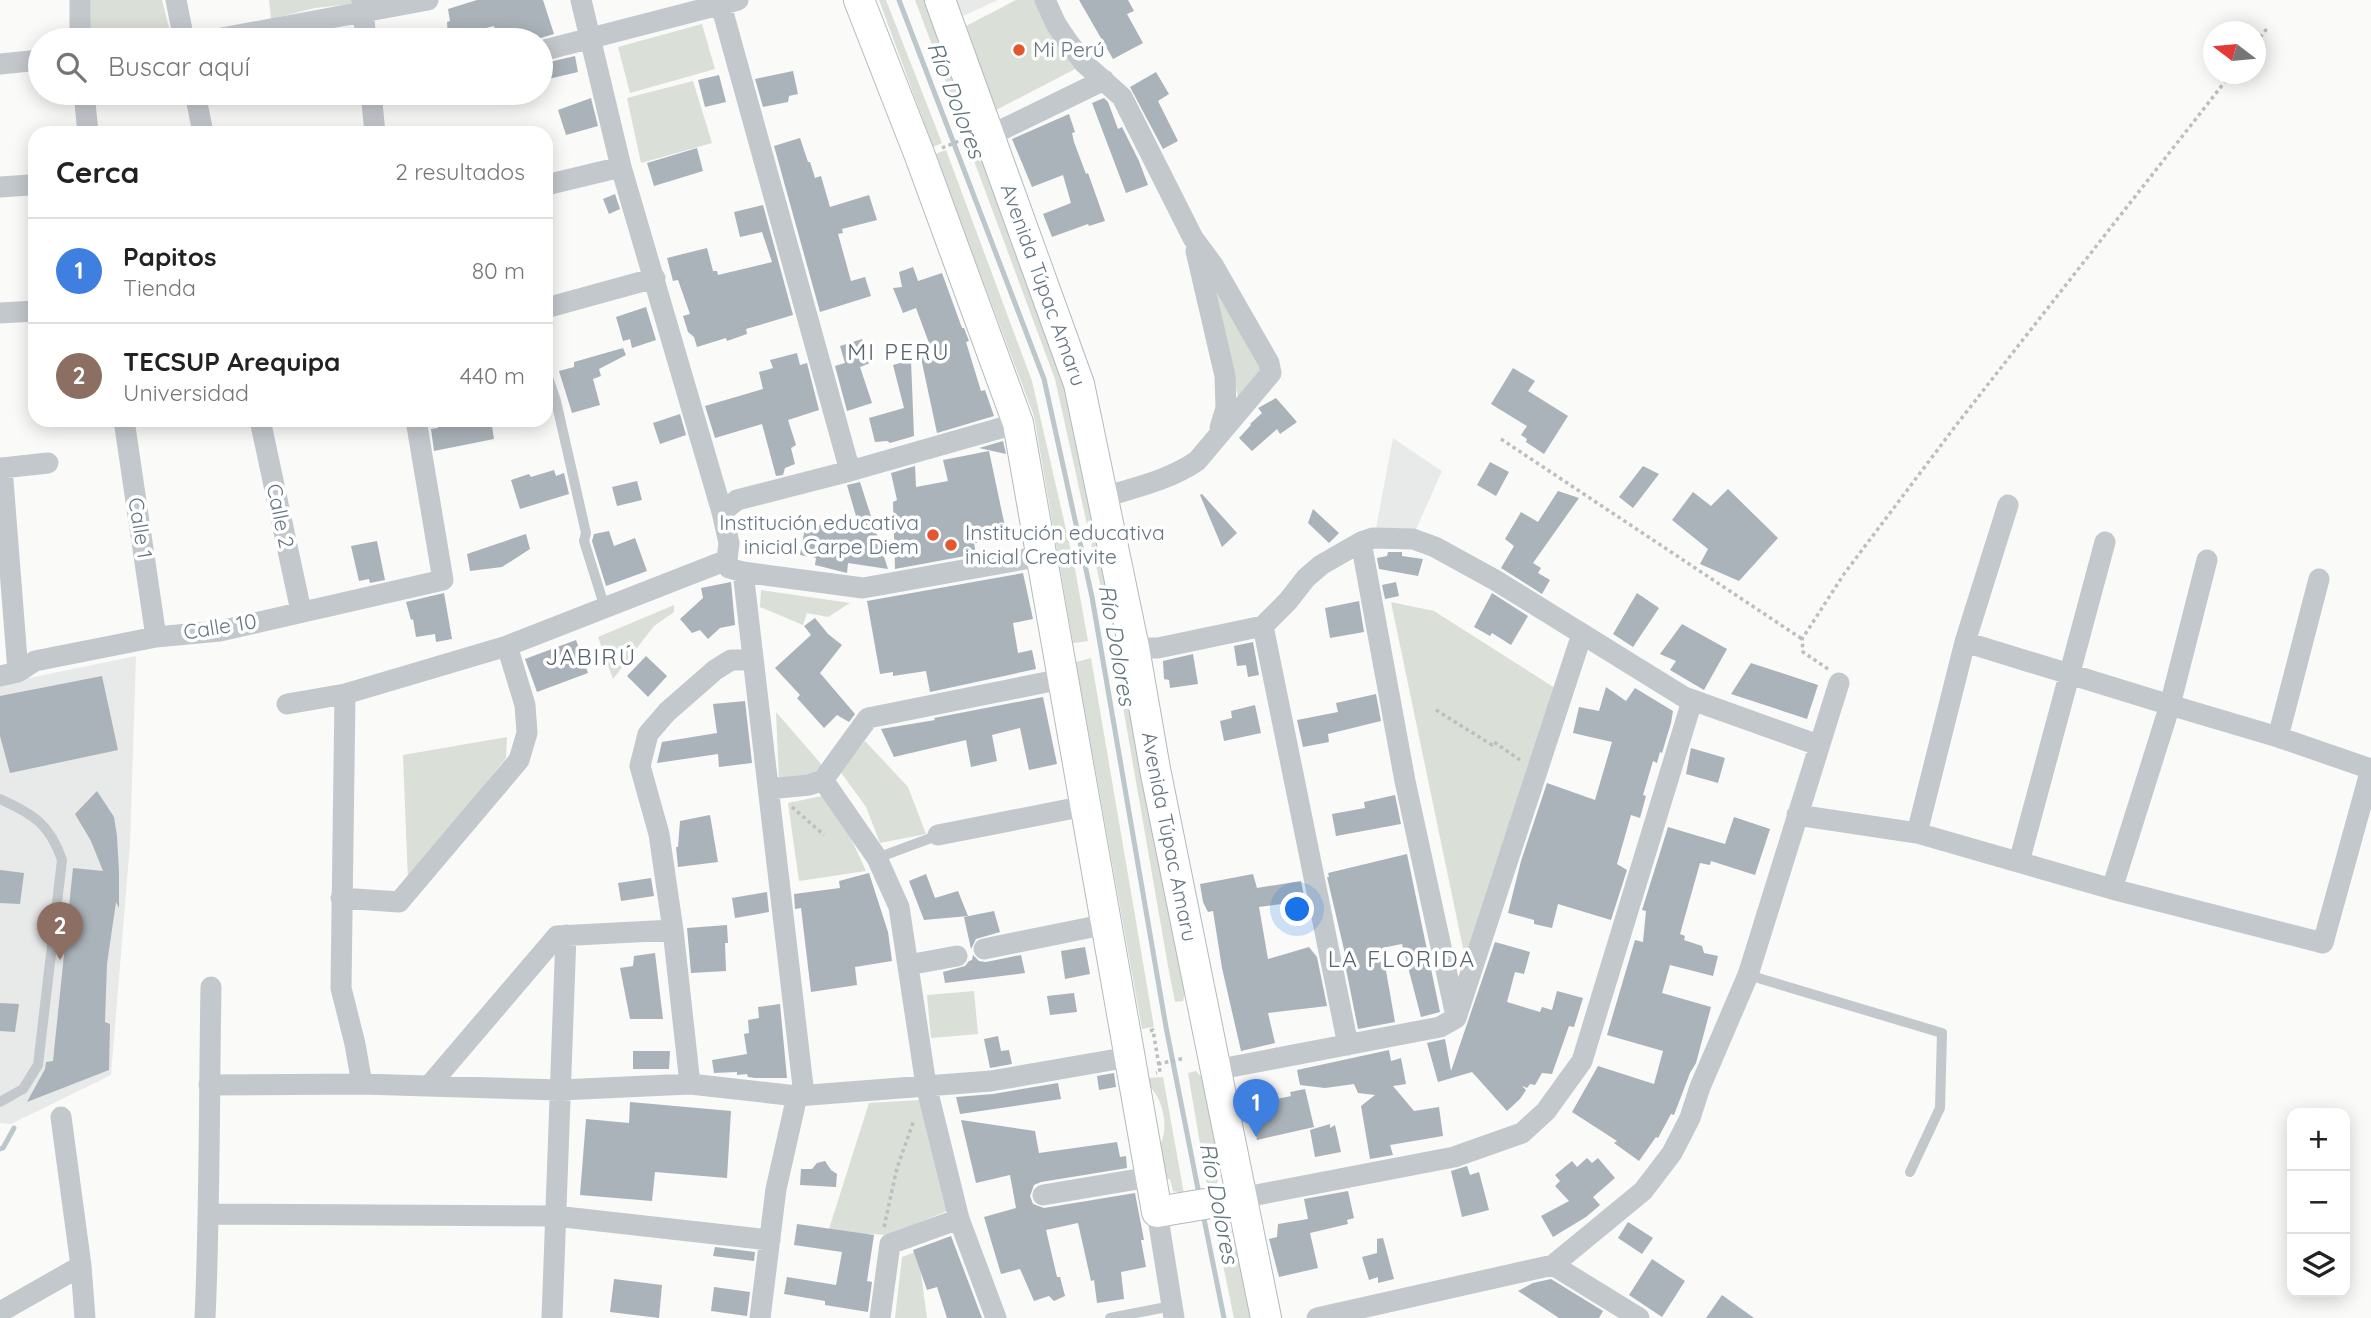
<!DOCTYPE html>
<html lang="es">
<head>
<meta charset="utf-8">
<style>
	body { margin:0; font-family:Quicksand,sans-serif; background:#f2f2f2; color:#222 }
	.controls { position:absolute; right:21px; bottom:21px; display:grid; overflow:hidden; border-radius:14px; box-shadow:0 4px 18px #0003 }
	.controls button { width:63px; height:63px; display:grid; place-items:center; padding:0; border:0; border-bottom:2px solid #e0e0e0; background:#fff; color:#222; font:35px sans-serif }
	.compass { position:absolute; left:2203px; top:21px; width:63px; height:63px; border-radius:50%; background:#fff; box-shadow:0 4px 18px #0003; rotate:286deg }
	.you { position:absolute; left:1298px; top:910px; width:24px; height:24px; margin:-18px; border:5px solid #fff; border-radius:50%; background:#1a73e8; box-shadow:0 0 0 10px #1a73e833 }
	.badge { display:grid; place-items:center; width:46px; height:46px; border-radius:50%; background:#0b8043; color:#fff; font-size:23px; font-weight:700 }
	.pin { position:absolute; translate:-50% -58px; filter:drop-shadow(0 2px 4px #0008) }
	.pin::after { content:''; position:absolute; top:37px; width:24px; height:21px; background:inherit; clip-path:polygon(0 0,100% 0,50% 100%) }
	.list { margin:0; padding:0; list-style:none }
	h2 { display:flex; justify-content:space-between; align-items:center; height:91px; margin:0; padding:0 28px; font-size:30px }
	h2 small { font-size:23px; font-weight:400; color:#767676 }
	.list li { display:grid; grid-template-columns:46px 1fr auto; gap:21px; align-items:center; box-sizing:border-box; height:105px; padding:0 28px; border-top:2px solid #e0e0e0 }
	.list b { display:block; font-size:26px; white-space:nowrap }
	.list p { margin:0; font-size:23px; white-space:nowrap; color:#767676 }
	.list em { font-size:23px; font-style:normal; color:#767676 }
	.icon { flex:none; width:38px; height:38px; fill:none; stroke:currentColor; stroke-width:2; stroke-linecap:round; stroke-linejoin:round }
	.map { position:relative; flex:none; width:2371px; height:1318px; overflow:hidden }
	.search { position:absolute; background:#fff; box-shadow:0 4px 18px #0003; left:28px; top:28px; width:525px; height:77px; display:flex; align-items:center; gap:18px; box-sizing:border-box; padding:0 24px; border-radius:38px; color:#767676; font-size:26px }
	.panel { position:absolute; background:#fff; box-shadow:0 4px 18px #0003; left:28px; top:126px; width:525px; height:301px; border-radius:21px }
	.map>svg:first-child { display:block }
	.built { fill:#e8e9e9 }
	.green { fill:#dadfd7 }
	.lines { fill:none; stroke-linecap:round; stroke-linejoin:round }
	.stream { stroke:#bbc7cb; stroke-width:5 }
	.building { fill:#aab3b9 }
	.secondary-casing { stroke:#b3babf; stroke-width:32 }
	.path { stroke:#bbbfc2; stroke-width:3.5; stroke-dasharray:3.5 3.5; stroke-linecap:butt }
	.lane { stroke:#c3c8cc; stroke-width:10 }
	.street { stroke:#c3c8cc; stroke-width:21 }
	.secondary { stroke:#fff; stroke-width:30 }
	.poi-dot { fill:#e4572e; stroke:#fff; stroke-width:2.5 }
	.labels { text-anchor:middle; stroke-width:7; stroke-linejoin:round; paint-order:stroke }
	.poi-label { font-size:21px; fill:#657683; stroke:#fff; text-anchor:start }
	.street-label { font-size:21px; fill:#657683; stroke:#fff }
	.water-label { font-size:23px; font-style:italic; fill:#60757c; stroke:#fff }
	.neighbourhood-label { font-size:23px; letter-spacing:2px; fill:#57646e; stroke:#fff }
</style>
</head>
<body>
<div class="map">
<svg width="2371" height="1318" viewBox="0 0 2371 1318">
	<rect width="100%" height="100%" fill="#fafaf8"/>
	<path class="built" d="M956,0h42l-35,16z
		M1393,438l49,33 -26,58 -40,-1z
		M136,656l-6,188 -19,231 -100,49 -11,-1v-439z"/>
	<path class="green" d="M88,0h74l10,39 -83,1z
		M269,0h83v4l-37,4 -44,11z
		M879,0h7l56,143 -9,4z
		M915,0h14l44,112 -12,10z
		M1016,0h20l41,68 -81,42 -30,-84z
		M702,24l13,45 -85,24 -12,-46z
		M693,81l19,62 -71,20 -14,-65z
		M984,146l83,231 45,227 -7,2 -50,-227 -85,-229z
		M946,150l86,231 43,188 13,72 -15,2 -39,-227 -99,-262z
		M1207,270l55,102 -24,25z
		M761,590l89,13 -22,14 -21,-4 -4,12 -43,-18z
		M1391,602l43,9 124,79 -90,282z
		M674,605v7l-20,14 -41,53 -15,-42z
		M1120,648l66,339 -3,14 -8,1 -7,-36 -55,-317z
		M1091,658l63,369 -12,2 -66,-367z
		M776,712l46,53 -14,14 -29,1z
		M507,737l-1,21 -98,123 -5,-126z
		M865,741l43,46 18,47 -46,9 -14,-36 -26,-36z
		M822,796l21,25 23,50 -67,10 -11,-78z
		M974,991l4,43 -47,4 -4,-43z
		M1196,1071l9,10 14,64 -7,6 6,29 -2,8 -8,3 -20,-118z
		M1163,1077l21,117 -11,-3 -3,-12 -11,1 -4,-28c13,-13 11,-38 3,-54 -4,-7 -9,-12 -11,-20z
		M920,1100l27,111 -58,24 -61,-3 41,-129z
		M1217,1216l12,5 5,23 7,-1 14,75h-21l-21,-101z
		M915,1252l6,22 6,44h-32l7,-61z"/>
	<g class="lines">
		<path class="stream" d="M899,0l145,379 48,218 74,430 33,167
			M0,1149l3,-1 11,-20
			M1203,1214l21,104"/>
	</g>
	<path class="building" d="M477,0h66l11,34 -20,6h-36l-4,-14 -46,12 -1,-16 3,-1 -2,-12z
		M1079,0h49l6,11 -7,3 16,29 -30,16z
		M575,56l3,16 -34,8 -3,-16z
		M793,71l5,23 -9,2 -1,6 -25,5 -8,-28z
		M1156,72l13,22 -11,7 20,40 -15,8 -33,-62z
		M719,75l7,27 -21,5 -7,-27z
		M591,98l7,28 -32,9 -8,-25z
		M1104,98l4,4 10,27 4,-2 17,34 9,24 -22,8 -34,-90z
		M1069,114l6,18 -3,1 2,9 12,32 2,-1 17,48 -16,5 -1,-2 -36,13 -9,-23 28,-11 -8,-28 -31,12 -20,-48z
		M800,138l8,24h2l5,16 6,-2 9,31 39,-12 8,25 -35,9 1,4 -5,1 13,47 14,-4 6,19 -51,16 -46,-166z
		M697,148l6,23 -49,15 -7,-23z
		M615,194l5,15 -11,5 -6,-15z
		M763,205l30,110 -47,14 1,5 -20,7 -1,-3 -29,9 -3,-10 -6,-5 -5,-16 7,-2 -12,-34 -5,1 -6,-23 40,-10 6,23h4l1,4 54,-13 -10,-30 -22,5 -6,-25z
		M913,267l5,14 24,-8 20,55h2l5,13 -3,1 15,49 4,-1 9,26 -57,17 -16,-75 12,-4 -17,-46 -13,5 -10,-25 9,-1 -3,-15z
		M646,307l10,33 -24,8 -2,-9 -7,2 -7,-24z
		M862,339l8,24 -10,4 12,36 -25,8 -12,-45 10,-3 -5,-17z
		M623,348l3,7 -27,14 2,7 -8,3 7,26 -28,8 -13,-42 15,-4v-5z
		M797,353l3,12 7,-2 12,47 -31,10 8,25 -5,3 4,16 -10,4 -2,7 -7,1 -14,-52 -47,14 -10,-32 58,-17 -4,-17 14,-4 -3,-8z
		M911,360l3,76 -24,7 -3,-2 -12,1 -6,-24 35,-10 -11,-43z
		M1513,368l22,13 -7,10 40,25 -24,38 -18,-12 1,-3 -6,-4 6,-9 -36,-22z
		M1276,398l21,24 -17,12 -3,-5 -25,22 -13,-13 12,-13 -1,-1 12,-11 -4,-5 2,-1z
		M680,414l6,21 -26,9 -7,-21z
		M437,420h54l3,19 -60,12 -3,-22 7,-1z
		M1003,441l3,13 -27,-6z
		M989,451l19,90 -34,2 2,11 -81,15 -2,-67 4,-2 -6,-27 24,-7 1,21 32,-6 -5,-21z
		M1490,462l19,10 -13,24 -19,-11z
		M1643,466l16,8 -26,34 -14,-11z
		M554,470l2,6 8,-3 5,21 -49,15 -9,-29 18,-6 2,3z
		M637,481l5,19 -25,6 -5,-19z
		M860,482l28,87 -40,-6 -1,10 -32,-8 1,-7 -16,-3 6,-32 54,7 -13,-45z
		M1728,489l50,49 -39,43 -39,-17 8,-15 -36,-29 21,-28 18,14z
		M1558,491l21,7 -46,65 8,5 -3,5 12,7 -8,14 -41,-26 13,-22 -9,-7 16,-27 17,10z
		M1202,494l35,39 -15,14 -22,-52z
		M1313,509l26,24 -10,10 -21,-20z
		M609,531l5,15 21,-8 12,33 -41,15 -14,-45 2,-7z
		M526,534l4,15 -28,18 -32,4 -3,-17z
		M377,541l8,39 -15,3 -1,-4 -10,2 -8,-35z
		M1388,552h14v4l21,3 -5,17 -39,-7 -2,-11 10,-2z
		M1023,573l10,46 -20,4 5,30 14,-3 4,19 -106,23 -4,-21 -33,5v-4l-13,2 -13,-73z
		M731,582l4,43 -15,3 -12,11 -8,-9 -8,3 -12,-14 23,-21 -2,-10z
		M1396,582l3,14 -14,3 -3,-14z
		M444,593l8,46 -16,3 -1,-8 -19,3 -3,-18 -2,1 -5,-18z
		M1492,593l36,23 -17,29 -19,-12 -2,3 -16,-9z
		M1637,593l22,15 -26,39 -20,-13z
		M1359,601l5,31 -34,6 -5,-30z
		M815,618l13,16 14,11 -22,28 35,41 -6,8 -12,-7 -13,13 -27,-30 3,-3 -25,-27 36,-33 -7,-9z
		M1682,624l45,25 -23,41 -34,-20 6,-9 -16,-7z
		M576,640l12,33 -51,19 -12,-33z
		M1253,642l6,33 -11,2 -2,-12 -9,1 -3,-20z
		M1193,654l5,30 -28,4 -1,-8 -5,-1 -1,-18z
		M646,656l21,20 -19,21 -21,-21z
		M1751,663l67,22 -11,34 -76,-25z
		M102,676l16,74 -108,23 -10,-37v-40z
		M1606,687l20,14 9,-13 38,23 -2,12 -9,30 -2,-1 -3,11 -4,-2 -10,34 3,1 -6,22 -9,-3 -14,49 10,6 -16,50 -53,-16 -6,24 -18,-4v-4l-26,-7 13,-52 26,-78 48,17 17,-58 -39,-9 6,-26 20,4z
		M1376,694l5,27 -53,13 1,8 -26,5 -6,-27 41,-8 -2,-9z
		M1043,697l14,67 -28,6 -9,-42 -28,7 5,26 -26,6 -5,-27 -72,17 -13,-28 54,-9 -1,-2z
		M745,701l7,62 -33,4 -1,-13 -61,9 5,-21 55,-9 -4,-29z
		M1255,705l6,28 -37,8 -4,-20 12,-3 -1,-7z
		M1691,748l34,10 -7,25 -32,-9z
		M97,791l17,26 3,19 2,36v36l-3,-6 -9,62 -2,58 5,2 -1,46 -82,32 18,-33 1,-7 7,-1 20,-193 30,3 -12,-30 -16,-27z
		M1395,795l6,29 -65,12 -4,-22 33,-6 -1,-6z
		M710,815l8,47 -40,5 -2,-20h2l2,-26z
		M1734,817l36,12 -15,46 -44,-14 -1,4 -10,-2 -20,71 5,2 -1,4 18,6 2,7 14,3 -5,20 -43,-11 -8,28 49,14 -15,56 -6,10 -16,42 -3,-1 -13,24 -2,-1 -17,24 -25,-18 3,-2 -45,-29 26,-46 56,18 9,-33 -56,-16 28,-95 8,2 3,-31 -4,-1 26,-83 57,17z
		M1407,854l33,158 -19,5 -19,-73 -20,4 13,74 -37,7 -14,-70 2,-1 -19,-81h2l-1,-4z
		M0,870l24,3 -4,31 -20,-1z
		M869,873l19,59 4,29 -37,6 2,18 -46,7 -10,-84 -6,1 -1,-15 46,-6 -1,-7z
		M926,874l9,24 23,-7 10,25 -44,4 -15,-39z
		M1253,874l4,14 44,-7 4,20 -46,6 9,52 41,-12 8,10 10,49 -59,7 7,30 -34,8 -19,-83 -9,-57 -5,1 -5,-10 -3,-18z
		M651,878l3,18 -33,5 -3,-18z
		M767,892l2,20 -34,6 -3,-20z
		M994,911l6,21 -24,7 -5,10 -7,-32z
		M727,925l1,18h-3l1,28 -35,2 -4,-45z
		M1495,942l35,10 -6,22 -9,-2 -8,30 33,10 2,-5 10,3 5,-19 26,7 -9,29 -5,-1 -17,48 -10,-1 -7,12 -5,-1 -3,4 -5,-2 4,4 -6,9 -13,12 -35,-39 -34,10 -11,-39 18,-4 6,32z
		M1085,947l5,27 -25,5 -4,-28z
		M655,953l8,66h-33l-10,-51 13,-2 1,-10z
		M973,955l6,6 7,1 35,-7 4,18 -80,10 -2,-11 22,-6 4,-5 3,-1z
		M1074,993l3,19 -27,3 -3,-19z
		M0,1003l19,1 -4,28 -15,-1z
		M780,1004l7,74h-32l-7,-1 -1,-3 -10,1v-3l-23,1 -2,-13 35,-6 -3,-20 5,-1 -1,-13 11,-2 -1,-11z
		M998,1036l3,15 8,-1 3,14 -22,4 -6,-29z
		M1389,1050l2,11 10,-3 5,26 -13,2 21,25 25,-4 4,29 -53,9 3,10 -23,4 -9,-53 14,-11 -17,-2 -4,-9 -29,4 -25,-3 -3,-15z
		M633,1051h37l-1,18h-36z
		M1114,1073l2,14 -17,3 -2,-14z
		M1058,1083l3,16 -101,15 -4,-17 37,-3z
		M1305,1089l9,38 -57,13 -8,-35 42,-9 -1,-4z
		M630,1102l101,9 -4,67 -72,-6 -3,29 -72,-6 6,-76 43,4z
		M961,1120l74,11 4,22 78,-11 3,15 6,-1 1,12 -86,14 -7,3 -4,11 3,8 11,4 91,-15 9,47h-3l5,27 -25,5 3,27 -27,4 -3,-23 -3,1 -13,-58 -32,7 11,47h3l5,19 -11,5 -5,-5 -15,5 -14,-32 -19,5 -17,-57 32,-9 -6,-33 -34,8z
		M1330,1124v4l5,-3 6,27 -26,5 -5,-27z
		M1587,1158l5,5 6,-5 17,20 -22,19 7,8 -14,12 -33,20 -12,-21 28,-15 -14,-15 5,-5 -5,-6 17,-14 5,6z
		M825,1161l6,9 6,4 -1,13 -36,-2 1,-16h11l5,-6z
		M1467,1166l3,9 9,-3 10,38 -27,7 -11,-46z
		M1348,1191l6,27 -7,2 1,4 -38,9 8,35 -39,9 -10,-38 8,-2 1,-13 30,-5 -4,-20z
		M1628,1222l25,16 -11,16 -24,-16z
		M797,1224l77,11 -7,46 5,1 -4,30 -43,-7v-4l-41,-7 3,-17 49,8 6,-33 -48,-7z
		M951,1236l31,82h-35l-10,-31 -10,3 -14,-40z
		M1383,1238l11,41 -16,4v-6l-9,3 -7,-23 15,-4v-14z
		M715,1247l40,5 -1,9 -41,-5z
		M1652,1259l33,22 -23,36 -33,-22z
		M614,1279l48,6 -3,33 -49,-6z
		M1551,1279l52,32 -4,7h-40l-41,-27 15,-8z
		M714,1287l36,5 -3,24 -36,-5z
		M1722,1295l32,23h-48z"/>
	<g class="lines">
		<defs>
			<g id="secondary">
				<path d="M859,0l61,156 98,267 139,789 84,-14"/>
				<path id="s1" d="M940,0l139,384 55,264 21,121 111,549"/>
			</g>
		</defs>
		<use href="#secondary" class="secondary-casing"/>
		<path class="path" d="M2256,43l12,-16
			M942,148l22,-9
			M1501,439l301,200
			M1828,669l-25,-17 -1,-13 42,-65 113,-150 274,-350
			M1436,710l56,35 2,-3 26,18
			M792,807l32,28
			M1150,1031l3,-1 7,42 -4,1
			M1158,1064l27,-6
			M884,1227l13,-59 17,-48"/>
		<path class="lane" d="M546,372l10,29 30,132 -2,8 21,67
			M0,799c33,15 50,25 62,61l-24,205 -15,24 -23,13
			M877,858l54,-20
			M1748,975l194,58 -2,75 -30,64
			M1110,1318l62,-12"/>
		<path class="street" d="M80,0v40
			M176,0l8,40
			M362,0l4,40
			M581,0l40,167 101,345
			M1045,0l11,24 12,18 17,22 37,33 71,141 20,27 56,98 2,10 -74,88c-28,19 -60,26 -93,36
			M721,5l129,466
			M211,40l217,-40
			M541,51l197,-51
			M0,64l40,-4
			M84,93l4,40
			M195,93l8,40
			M371,93l4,40
			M991,135l113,-55
			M546,185l75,-18
			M0,187l29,-2
			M1196,251l29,125 1,32 -6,20
			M546,308l109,-30
			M0,313l35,-2
			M124,420l32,217
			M260,420l41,191
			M1018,423l-168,48 -113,29 -15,12 7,31 -2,17 2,8 14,4 120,16 179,-32
			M0,468h2l16,204
			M2,468l46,-5
			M1361,542l44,239 51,235
			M743,572l61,523
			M1263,626l85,419
			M1965,642l205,63 37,-145
			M1134,648h24l105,-22 25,-25 18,-23 15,-13 40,-23 12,-4 40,1 22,8 60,33 189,117 134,48
			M0,676l18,-4 17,-11 121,-24 64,-6 223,-51 -27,-160
			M345,694l-4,294 14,56 7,40
			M287,704l58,-10 162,-48 220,-86
			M2278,737l93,32
			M823,780l45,-62 194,-39
			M769,789l40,-4 14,-5 54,78 22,49 27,178 33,134 37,99
			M1797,815l120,18 195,56 211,54 48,-174
			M1917,833l48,-191 43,-137
			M938,835l147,-29
			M2019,862l86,-320
			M2112,889l58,-184 108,32 41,-158
			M341,898l58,4 120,-142 8,-27 -2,-28 -18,-59
			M984,949l123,-25
			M908,965l49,-9
			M1215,1070l225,-43 16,-9 126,-384
			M690,1084l-17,-154 -14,-96 -19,-68 8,-32 19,-22 48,-42 16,-10h21
			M209,1085l153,-1 198,6 130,-6 107,12 194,-15 138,-24
			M429,1086l128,-150 116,-6
			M61,1117l20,149 4,52
			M1043,1195l107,-18
			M1241,1198l213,-41 68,-24 24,-22 36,-50 110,-360
			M1157,1212l17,106
			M210,1214l345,2 215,24
			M1553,1265l86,53
			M0,1312l81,-46
			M205,1318c5,-110 4,-221 6,-331
			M552,1318l14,-383
			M760,1318l16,-129 21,-93
			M880,1318l10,-74 69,-25
			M1317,1318l236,-53 90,-74 29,-38 18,-35 10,-31 48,-112 91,-292"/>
		<use href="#secondary" class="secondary"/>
	</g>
	<g class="poi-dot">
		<circle cx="1019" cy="50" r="7"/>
		<circle cx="933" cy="535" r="7"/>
		<circle cx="951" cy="545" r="7"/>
	</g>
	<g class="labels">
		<g class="poi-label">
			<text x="1033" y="57">Mi Perú</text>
			<text x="919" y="530" text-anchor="end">Institución educativa<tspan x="919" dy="24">inicial Carpe Diem</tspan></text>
			<text x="965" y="540">Institución educativa<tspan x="965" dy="24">inicial Creativite</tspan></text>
		</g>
		<g class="street-label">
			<text dy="7" stroke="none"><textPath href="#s1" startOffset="303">Avenida Túpac Amaru</textPath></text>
			<text transform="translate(280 516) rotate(78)" y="7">Calle 2</text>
			<text transform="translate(140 528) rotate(81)" y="7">Calle 1</text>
			<text transform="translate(220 627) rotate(-9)" y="7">Calle 10</text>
			<text dy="7" stroke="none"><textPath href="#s1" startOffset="870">Avenida Túpac Amaru</textPath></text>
		</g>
		<g class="water-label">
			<text transform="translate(956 100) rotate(69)" y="8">Río Dolores</text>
			<text transform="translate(1117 645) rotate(80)" y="8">Río Dolores</text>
			<text transform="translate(1219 1203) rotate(79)" y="8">Río Dolores</text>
		</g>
		<g class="neighbourhood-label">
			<text x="899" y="360">MI PERU</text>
			<text x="591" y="665">JABIRÚ</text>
			<text x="1402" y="967">LA FLORIDA</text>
		</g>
	</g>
</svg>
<div class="controls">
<button>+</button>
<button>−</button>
<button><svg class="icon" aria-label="layers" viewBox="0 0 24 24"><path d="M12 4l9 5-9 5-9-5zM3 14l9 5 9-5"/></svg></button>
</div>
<svg class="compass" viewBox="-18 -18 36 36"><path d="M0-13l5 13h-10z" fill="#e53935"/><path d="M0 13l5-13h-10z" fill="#767676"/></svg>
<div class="you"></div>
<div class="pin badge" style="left:1256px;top:1137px;background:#3f7fe0">1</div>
<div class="pin badge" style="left:60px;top:960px;background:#8d6e63">2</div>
<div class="search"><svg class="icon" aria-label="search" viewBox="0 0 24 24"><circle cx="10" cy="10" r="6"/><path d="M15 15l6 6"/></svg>Buscar aquí</div>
<section class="panel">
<h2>Cerca<small>2 resultados</small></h2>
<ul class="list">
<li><span class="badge" style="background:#3f7fe0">1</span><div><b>Papitos</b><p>Tienda</p></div><em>80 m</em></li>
<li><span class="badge" style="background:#8d6e63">2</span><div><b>TECSUP Arequipa</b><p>Universidad</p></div><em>440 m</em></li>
</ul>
</section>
</div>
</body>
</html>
